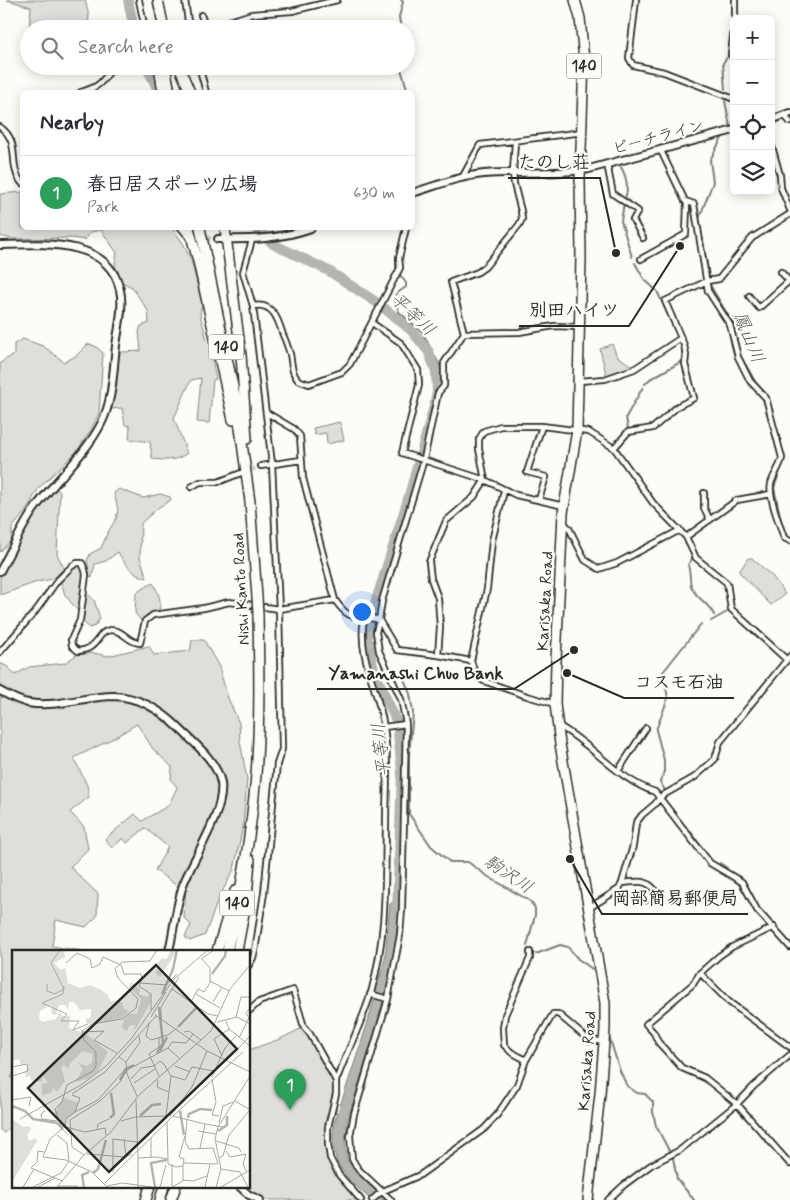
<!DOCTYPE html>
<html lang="en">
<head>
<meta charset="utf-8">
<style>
	body { margin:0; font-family:Mynerve,"Klee One",sans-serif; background:#f2f2f3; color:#2b2b33 }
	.controls { position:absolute; right:15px; top:15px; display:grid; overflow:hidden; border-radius:8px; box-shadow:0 2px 12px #0003 }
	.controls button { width:45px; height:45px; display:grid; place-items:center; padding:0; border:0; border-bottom:1px solid #e1e1e2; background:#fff; color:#2b2b33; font:25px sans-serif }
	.you { position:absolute; left:361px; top:611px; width:18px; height:18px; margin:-12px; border:4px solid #fff; border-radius:50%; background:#1a73e8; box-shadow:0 0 0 8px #1a73e833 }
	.badge { display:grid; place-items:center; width:32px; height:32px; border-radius:50%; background:#7c3aed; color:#fff; font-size:16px; font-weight:700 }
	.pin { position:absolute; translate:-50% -41px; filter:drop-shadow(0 1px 2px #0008) }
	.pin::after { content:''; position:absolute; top:26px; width:18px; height:15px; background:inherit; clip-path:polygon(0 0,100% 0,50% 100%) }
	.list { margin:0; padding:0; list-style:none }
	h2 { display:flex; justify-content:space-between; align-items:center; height:65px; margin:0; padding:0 20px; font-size:21px }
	h2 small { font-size:16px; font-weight:400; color:#7c7c81 }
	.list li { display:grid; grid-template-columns:32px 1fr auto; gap:15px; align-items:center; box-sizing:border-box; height:75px; padding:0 20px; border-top:1px solid #e1e1e2 }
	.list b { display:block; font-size:19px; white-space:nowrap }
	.list p { margin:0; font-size:16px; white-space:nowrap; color:#7c7c81 }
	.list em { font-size:16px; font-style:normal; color:#7c7c81 }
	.icon { flex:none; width:28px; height:28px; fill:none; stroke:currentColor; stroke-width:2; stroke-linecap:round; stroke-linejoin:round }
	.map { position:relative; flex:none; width:790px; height:1200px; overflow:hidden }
	.search { position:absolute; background:#fff; box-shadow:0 2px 12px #0003; left:20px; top:20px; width:395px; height:55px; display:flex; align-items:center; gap:12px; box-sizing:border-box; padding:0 18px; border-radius:28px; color:#7c7c81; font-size:19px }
	.panel { position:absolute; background:#fff; box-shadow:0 2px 12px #0003; left:20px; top:90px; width:395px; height:140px; border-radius:8px }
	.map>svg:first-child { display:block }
	.green { fill:#dfdeda; stroke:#858482 }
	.water { fill:#b5b4b1; stroke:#7e7d7b }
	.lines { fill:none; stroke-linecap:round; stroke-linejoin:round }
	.stream { stroke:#7e7d7b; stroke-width:2 }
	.river { stroke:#b5b4b1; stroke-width:10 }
	.street-tunnel { stroke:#d3d2ce; stroke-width:4.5; stroke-dasharray:4.5 2; stroke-linecap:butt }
	.secondary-tunnel { stroke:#d3d2ce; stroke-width:6; stroke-dasharray:6 3; stroke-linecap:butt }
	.street-casing { stroke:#2b2b2b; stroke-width:8 }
	.secondary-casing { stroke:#2b2b2b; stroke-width:10 }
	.highway-casing { stroke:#2b2b2b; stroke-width:12 }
	.street { stroke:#fdfcf7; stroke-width:4.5 }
	.secondary { stroke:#fdfcf7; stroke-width:6 }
	.highway { stroke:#fdfcf7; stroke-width:9 }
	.highway-bridge-casing { stroke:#2b2b2b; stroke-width:12; stroke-linecap:butt }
	.highway-bridge { stroke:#fdfcf7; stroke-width:9 }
	.labels { text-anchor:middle; stroke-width:4.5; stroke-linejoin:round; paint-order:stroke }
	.shield { fill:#fdfcf7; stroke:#6a6a68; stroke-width:1 }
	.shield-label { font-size:15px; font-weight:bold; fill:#2b2b2b }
	.street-label { font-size:16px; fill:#2b2b2b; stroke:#fdfcf7 }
	.water-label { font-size:18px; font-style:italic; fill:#5b5b5a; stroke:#fdfcf7 }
	.inset-river { fill:none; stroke:#b5b4b1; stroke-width:2.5 }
	.inset-road { fill:none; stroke:#a9a8a5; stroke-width:1 }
	.view { fill:#2b2b2b; fill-opacity:0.15; stroke:#2b2b2b; stroke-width:2.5 }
	.inset-edge { fill:none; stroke:#2b2b2b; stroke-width:2.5 }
	.leader { fill:none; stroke:#2b2b2b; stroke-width:2 }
	.callout-dot { fill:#2b2b2b; stroke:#fdfcf7; stroke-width:2 }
	.callout-label { font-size:18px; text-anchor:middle; font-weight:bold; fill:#2b2b2b; stroke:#fdfcf7; stroke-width:4.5; stroke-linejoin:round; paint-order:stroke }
</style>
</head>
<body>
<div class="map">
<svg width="790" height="1200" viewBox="0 0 790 1200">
	<rect width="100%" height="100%" fill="#fdfcf7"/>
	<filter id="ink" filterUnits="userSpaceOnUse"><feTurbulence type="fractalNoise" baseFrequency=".02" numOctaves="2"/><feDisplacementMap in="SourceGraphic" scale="10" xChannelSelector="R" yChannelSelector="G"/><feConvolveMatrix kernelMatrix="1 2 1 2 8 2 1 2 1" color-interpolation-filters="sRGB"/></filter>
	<g filter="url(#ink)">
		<path class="green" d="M7,0h78l4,16 -1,12 -59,1 2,-22z
			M22,192v36h150l11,15 8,17 11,44 -2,10 7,26 6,8 -1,11 4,20 -3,1 -4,43 -12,-1 4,-44 -10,2 -17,38 13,35c-11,9 -22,7 -35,6l-2,-17 -21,-3 1,-13 -5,-1 -3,-17 -11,1 -3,-3 -1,-21 6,-27 9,-6 19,-1 -2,-19 2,-6 8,-3 -1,-12 -16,-24 -15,-7 -2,-18 2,-9 -16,-23 -10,2 -6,8 -14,-2 -58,1 -13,-3v-42z
			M23,339l20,7 21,16 12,-6 12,-12 7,2 8,7 -4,60 -8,17 -14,21 -39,38 -12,22 -14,17v11l-12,13v-188l4,-4 10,-5v-11z
			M612,344l5,12 18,12 -28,10 -7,-29z
			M340,422l4,18 -17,4 -1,-11 -11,2 -2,-7z
			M55,487l5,5 -3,62 7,14 -11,11 -16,3 -37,13v-18l3,-7 21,-39z
			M119,489l24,9 17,-4 10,3 1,3 -12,7 -18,16 -1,34 7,21c-13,-3 -23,-14 -29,-26l-12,9 -11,3 -3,14 -2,-2 -3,-15 3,-7 11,-6 7,-16 8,-13 2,-9 -4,-17z
			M748,558h4l21,19 12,17 -14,11 -32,-33z
			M78,566l3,1 2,5 -5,39 -13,-16 -4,-13 12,-14z
			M153,583c5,8 9,18 6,27l-10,4 -7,8 -7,-9 1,-20 9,-6z
			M89,595l5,5 6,18 -5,8 -6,2 -7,-8 4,-22z
			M192,640h12l15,27 9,31 11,25 1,18 7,38 -4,47 -9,43 -16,31 -13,35 -15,6 -5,-4 6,-12 -7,-7 2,-31 -9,-1 -22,-16 13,-23 -23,-19 -18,15 -4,-5 -11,10 -7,-9 30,-25 7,7 27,-16 8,-18 -6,-7 1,-13 -19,-18 -16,-25 -27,16 -36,18 13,27 2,12 -19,15 14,15 4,22 -18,18 28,27 -1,22 -11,11 -30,-7 -4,26 30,5h-68v121l-3,6 3,2v43l-10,10 -4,-3v-467l8,4 7,8 14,-8 36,-4 11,-8 17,-2 15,3 41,-10 5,9 36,-4z
			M304,1027l32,54c-4,22 -13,57 -5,78 5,16 19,29 30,41h-101l-21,-14h10v-136l31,-11z"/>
		<path class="water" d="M401,896l-7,64 -18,68 -28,91 -3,24 2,17 7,10 31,30h-14c-27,-24 -42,-37 -37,-76l34,-102 17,-64 5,-54z"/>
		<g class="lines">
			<path class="stream" d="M401,29l-2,-12 4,-15 -2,-2
				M730,47l3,-37
				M400,66l8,26
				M725,89l-2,-26 6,-8
				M725,101l5,25
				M621,167c5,9 8,21 4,32
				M624,203l-3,18 11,36
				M402,235l1,-7
				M635,263l9,16 13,12 21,46
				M396,268v-11l5,-17
				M400,275l6,8v4l-10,7 -2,4 5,14 23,20 18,34v20l-3,5
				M709,276l-10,-57 14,-37 -3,-22 13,-24
				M710,285l22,37 8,33 16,28 12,14
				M645,384l5,-5 29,-16 3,-4v-12l-2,-6
				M628,429l-2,-12 17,-30
				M621,454l-3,-6 10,-13
				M623,457l5,6
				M784,457v3l-10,28 9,41 7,9
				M626,469l4,6
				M633,479l4,5
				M693,557l-5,8c3,9 1,19 4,23 6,12 17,15 22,27
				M711,621l16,-9
				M404,679l6,15 3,19 -4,42v59l22,32 19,16h18l19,14 43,25 5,7v7l-8,31
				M666,792l-6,-10 4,-9v-13l-8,-30 12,-32 -5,-26 38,-48
				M663,798l24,30
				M691,832l2,3
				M695,838l17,23
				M720,863l7,5
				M736,880l14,21
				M536,954l24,-9 8,2 10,12 17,12
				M608,1033l12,38 7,15 10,7 8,1 8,8v10l3,14 17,32 4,21 17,21"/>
			<path class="river" d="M128,0l6,29
				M146,66l13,26
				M256,228l17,16 56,27 50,33 32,26 18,22 7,20 1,20 -4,18 -25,89 -39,124 -2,14 7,33 23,53 5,49 -5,140"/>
			<path class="street-tunnel" d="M245,472l16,-6"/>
			<path class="secondary-tunnel" d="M196,238l22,1"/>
			<defs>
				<path id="street" d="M139,0l6,29
					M185,0l4,29
					M636,0l-7,58 4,7 31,7 70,27
					M201,15l5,13
					M735,19v-19
					M203,29l49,-15 40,-3 45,-11
					M734,29l-3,25 3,4
					M199,66l7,26
					M81,92c21,-6 20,-10 33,-26
					M784,115l6,7
					M0,127c22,15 7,39 22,56
					M771,143l9,32 1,13 9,22
					M661,151l24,50 9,3 14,87 22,34 8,32 12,24 16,17 16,60c-2,10 -9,17 -11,26 -3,13 9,41 13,54l6,3
					M607,164l6,30 25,17 -5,9 10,18
					M462,178l18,-33 103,-13
					M181,228l6,7 4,3
					M641,259l45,-25 1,-32
					M781,272l8,9
					M749,296l10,12 31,-28
					M253,306c20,-4 25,13 30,29 3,6 5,13 7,19 2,10 1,18 8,26l11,4 33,-12 8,-8 50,-96 -1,-10 7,-30
					M372,323l29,20 17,27 1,15 -17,68 83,27 31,15 48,11
					M464,333l55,-1 35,-6 26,1
					M579,381l26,-2 29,-10 47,-31
					M267,413l27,16 6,7 3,42 32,122c17,25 21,12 44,20l18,30 41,5 33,6
					M614,448l14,-16 25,-4 25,-22 16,-8 -9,-34 1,-9 -2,-10 -19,-44 42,-20 12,-2 33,-41 38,-24
					M261,466l40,-6
					M191,487l9,-5h18l23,-9
					M504,491l-12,50 -5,48 -16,72 5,15 8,5 43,15 28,8
					M704,493v15l6,12
					M539,499l7,-22 -19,-5 15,-46
					M563,522l6,6 16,32 14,9 18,-6 63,-33
					M686,537l51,-37 34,-6
					M265,607l14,2 56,-9
					M0,652l35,-40 22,-31 15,-15 5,-3h5l3,7 1,5 -6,45 -9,20 1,6 6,5c22,-2 18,-20 33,-21 13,0 17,13 29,13l5,-22 8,-6 51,-7 25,-6 24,3
					M438,655l2,-28 -2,-29 -7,-19 -2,-17 17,-41 28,-24 11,-17 -6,-31v-10l5,-8 17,-5h41l47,6 25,16 39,55 33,34 10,21 31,25 4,26 56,51
					M559,726c34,19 58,53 96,66l55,71 32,19 15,28 33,37
					M384,727l22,-3
					M618,771l28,-43
					M622,883c14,-1 23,-5 33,7l-9,10
					M589,908l30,-19 3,-6 11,-37 3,-23 6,-8 13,-11 5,-7 35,-20 20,-18 5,-17 70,-86
					M774,927l-42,20 -13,9 -19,17 -7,11 -47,40 8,9 4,9 24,26 23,10 32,26 53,60
					M249,965l4,-7 2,-7 9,-58 13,-129 5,-15 -3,-140 -7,-145 -19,-158 -10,-34 9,-32
					M700,973l29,29 61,45
					M370,994l18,5
					M249,1011l10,-9 34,-12 11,37 6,7 26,47v13l-8,33v17l2,14 9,17 22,25
					M526,1060l-15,-8 -7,-7 -1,-17 2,-13 25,-57v-6
					M336,1081c11,-29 26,-59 35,-88 16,-58 14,-111 15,-170 0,-31 3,-64 -2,-95 -5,-39 -27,-70 -20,-110
					M372,1200l9,-8 39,-17 64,-46 13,-14 20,-30 9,-25 27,-46h5l32,27h14
					M391,1200l-33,-31 -6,-10 -2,-23 4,-22 34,-115 12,-64 2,-26 4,-185 -5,-25 -22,-48 -3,-19 3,-12 3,-19 42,-142 14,-66 6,-7v-23l20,-30 -13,-51 27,-10 7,-5 34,-42 3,-6 -1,-8 -7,-27 -1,-12 2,-30
					M608,1200l16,-15 27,-20 29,-15 57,-46 17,-18 36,-31"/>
				<path id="secondary" d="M771,120l19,-7
					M412,193c24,-7 47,-17 72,-19 35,-3 71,1 105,-5l145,-39
					M218,239c32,1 63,0 93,-11
					M0,245c40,-1 109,-8 120,45 4,17 -2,39 -4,56 -3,25 -3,55 -15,78 -17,33 -47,57 -68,87 -13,19 -22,40 -33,60
					M0,691c9,5 18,10 28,12 28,5 58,-7 86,-7 27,1 48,15 66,33 15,15 37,32 41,54 4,29 -27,73 -38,102 -7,21 -9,44 -14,66
					M239,1186l10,9 11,5"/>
				<path id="highway" d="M158,0l6,29
					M575,0l5,18 4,42 -4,119 1,79 -4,172 -14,83 -7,148 -1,43 5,40 45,259v26l-5,65 -12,106
					M159,66l4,26
					M165,66l5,26
					M179,66l11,26
					M189,228l9,33 35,159
					M200,228l37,178 13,96 7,95
					M225,228l16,127 6,84
					M217,951l18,-60
					M227,951c14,-58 24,-117 29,-176 4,-54 3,-107 2,-160
					M237,951l10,-54 3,-37
					M146,1200l4,-14
					M160,1200l4,-14
					M171,1200l5,-14"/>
			</defs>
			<use href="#street" class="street-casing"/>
			<use href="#secondary" class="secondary-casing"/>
			<use href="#highway" class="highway-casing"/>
			<use href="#street" class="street"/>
			<use href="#secondary" class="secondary"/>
			<use href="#highway" class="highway"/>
			<defs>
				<path id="highway-bridge" d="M257,597l1,18"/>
			</defs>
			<use href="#highway-bridge" class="highway-bridge-casing"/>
			<use href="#highway-bridge" class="highway-bridge"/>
		</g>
	</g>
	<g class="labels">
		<g class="shield">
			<rect x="566.5" y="53.5" width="35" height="25" rx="4"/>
			<rect x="208.5" y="334.5" width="35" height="25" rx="4"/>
			<rect x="219.5" y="890.5" width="35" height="25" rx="4"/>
		</g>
		<g class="shield-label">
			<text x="584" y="71">140</text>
			<text x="226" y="352">140</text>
			<text x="237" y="908">140</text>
		</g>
		<g class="street-label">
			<text transform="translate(658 136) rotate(-15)" y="6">ピーチライン</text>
			<text transform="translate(240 589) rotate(-93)" y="6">Nishi Kanto Road</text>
			<text transform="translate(544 601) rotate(-87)" y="6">Karisaka Road</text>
			<text transform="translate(586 1061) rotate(-86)" y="6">Karisaka Road</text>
		</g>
		<g class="water-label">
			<text transform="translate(413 314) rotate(43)" y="6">平等川</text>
			<text transform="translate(749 337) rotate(67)" y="6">鳳山川</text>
			<text transform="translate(381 750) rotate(-97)" y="6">平等川</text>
			<text transform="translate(509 874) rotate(34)" y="6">駒沢川</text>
		</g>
	</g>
	<g transform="translate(12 950)">
		<rect width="238" height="238" fill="#fdfcf7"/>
		<path d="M0,0h52l1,7 -11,6 7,7 4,-2 3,15 12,5 10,-3 10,4 8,6 2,6 12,1 2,7 5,2 -7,7 -34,6 -3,-4 6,-3v-8l-11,1 -6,-8h-5l-1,9 -2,-6h-7l-3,10 -4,-1 -1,-9 -11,6 -1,7 3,4 14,-3 4,-8 2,5h8l-1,12 16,5 23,19 -10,19 -11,8 -12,3 8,-13 -6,-7 10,4 5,-4 1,-8 -10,-3 -12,11 -3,7 -4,-4 -3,2 4,14 -8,11 -4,-4 -2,5 -9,2v-11l6,-1 -3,-5 -3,-1v5l-11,-2 -1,-4 -5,1 2,-13 -6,1 -2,-6 -7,2zM159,0l5,2 -16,25 -5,-5 3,-3 -2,-4 6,-7 5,1zM119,32l9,7 -1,5 8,3 3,-4v10l-13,24 -5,4 4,-6 -7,1 -2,5 -5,-3 2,-9 5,-5h8l4,-15 -12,-12zM52,148l14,5 -3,9 -9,7 -1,9 -11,-14zM0,169l11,8 6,-1 2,3 -4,6 2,6 7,-3 1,3 -25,41z" fill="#dfdeda"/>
		<path class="inset-river" d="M200,24l13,-18 1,-6M150,44l11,-25 4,-19M166,77l19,-20M148,101l7,-14M145,103l6,-10 -4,-36M108,130l6,-11 8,-4M0,156l13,5 8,8 24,4 6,6M168,161l4,24M128,166l12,-11 9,-1M98,168l4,-4 -3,-21M176,168l1,-4 11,-5 12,1M206,181l9,-6v-9M81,223l5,-4 8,-29M72,237l-2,-12 7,-3M143,237l-4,-24 16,-3"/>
		<path class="inset-road" d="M189,9l13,-9M54,13l11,-10 13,6 2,9 8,-4 3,-7 18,8 3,9h17l1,5 -3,7 12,8v16M198,31l19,10M128,33l27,2M35,34v7l8,3 9,-5 -13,-26 9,-13M154,35l11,-11M52,36l-1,8 -21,9 25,11 -6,7h18l-6,9 15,-6M160,39l36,25 10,2M184,44l24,14M179,52l7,-13 6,3 6,-9v-15l-8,-9M201,52l9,-15M143,65l52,36 43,21M139,67l15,-25M224,67l5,-20h9M149,70v-13l18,-30M214,71l3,8 21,17M205,72l20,-5 13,7M137,73l-3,13 5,4 17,-5 9,-7M70,82l22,-1 -10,9 23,13M172,82l5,-1 12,9M227,88l10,-20 -3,-5 4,-5M156,98l12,11M210,106l-8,-17 15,-10M107,107l7,5 1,12 10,22M214,111l24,-25M114,112l14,-20 -1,-6M163,116l15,6M0,117l15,-3 1,7 -16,5M147,126l-10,-22 10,-7v-9M159,126l14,4 7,-13 22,4M200,127l13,-29 11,-12M119,129l10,-11 13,-2 6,-5 4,3 7,12 -5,40M200,129l4,23 -4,13 7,1M146,130l-1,7 12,5M122,133l21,-14M60,144l33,-22 51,-56M0,150l19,-3 -2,9M124,150l2,58 18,-1 12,2v5l8,3 7,-1 1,-7 -5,-2 6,-21M223,151l14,8M33,161l-4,3 1,5 15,2M63,162l23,-12 29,-33M158,166l22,-29 15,-36M161,166l70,-64M8,169l61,-34 25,-19 25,-27 43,-60 34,-29M175,170l-2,21 4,8 24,-1 5,16M109,171l14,-4 31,-1M155,172l1,37M207,173l4,-17 10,-4M50,176l23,6 20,-4 1,7M53,178l1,-9 9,-7 5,-14 -8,-3M50,179l-12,10 -7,18 23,3 26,12 15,15M85,180l1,-6 11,-5M186,181l18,3M57,185l-7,-6 -7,-20 7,-7 5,-17 26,-14 3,-5v-14l-12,-12 -2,-9 10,-7 30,-5 14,-11 2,-9 -20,-21 -3,-9 7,-7 28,-1 7,-11M139,188v19M112,189l2,18M204,191l23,7 2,4M188,198l5,-24 18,3M214,201l4,6 16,-3 -3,10 3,7M32,202l-6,-1 -1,11 -6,6 31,13M75,204l39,3 6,-3M72,205l-12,-8 -2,-27 30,-19 20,-19 7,-12 41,-22 4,-6 14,1 7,-9M126,208v29M207,208l4,-2 6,-21 21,-25M172,213l33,1M160,214v22M209,219l19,3 8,15M101,222v-33l24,3M171,230l10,1 14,-5M93,233l68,-67 32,8M46,236h20M95,236l15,-3 30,4M11,237l11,-18M21,237l28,-14 8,-12 -2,-18 -10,-8M26,237l17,-9M45,237l27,-32 27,-23 27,-36 73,-65 19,-42 20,-24M148,237l6,-22M160,237l11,-6v-15M193,237l5,-23M204,237l5,-18 -6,-30 3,-12 32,-51M209,237l29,-17"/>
		<path class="view" d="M144,15l81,84 -128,123 -81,-84z"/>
		<rect width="238" height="238" class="inset-edge"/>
	</g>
	<path class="leader" d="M616 253L600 178H508M680 246L629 326H519M574 650L514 689H317M567 673L624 698H734M570 859L602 914H748"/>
	<g class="callout-dot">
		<circle cx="616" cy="253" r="5"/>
		<circle cx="680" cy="246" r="5"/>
		<circle cx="574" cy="650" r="5"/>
		<circle cx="567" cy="673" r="5"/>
		<circle cx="570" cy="859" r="5"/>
	</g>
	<g class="callout-label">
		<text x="554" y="168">たのし荘</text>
		<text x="574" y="316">別田ハイツ</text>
		<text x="416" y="679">Yamanashi Chuo Bank</text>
		<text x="679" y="688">コスモ石油</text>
		<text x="675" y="904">岡部簡易郵便局</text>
	</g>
</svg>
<div class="controls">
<button>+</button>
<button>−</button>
<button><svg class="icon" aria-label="locate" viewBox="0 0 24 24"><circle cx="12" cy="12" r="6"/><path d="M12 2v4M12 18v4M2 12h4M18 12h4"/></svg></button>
<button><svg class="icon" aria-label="layers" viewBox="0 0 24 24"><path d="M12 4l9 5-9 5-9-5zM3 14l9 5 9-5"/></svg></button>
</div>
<div class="you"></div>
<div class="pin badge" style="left:290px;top:1110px;background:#2e9e5b">1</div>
<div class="search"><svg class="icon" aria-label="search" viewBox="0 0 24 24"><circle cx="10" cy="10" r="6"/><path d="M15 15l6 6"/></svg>Search here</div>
<section class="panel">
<h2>Nearby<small></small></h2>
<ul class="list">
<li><span class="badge" style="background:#2e9e5b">1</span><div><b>春日居スポーツ広場</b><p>Park</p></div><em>630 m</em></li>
</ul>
</section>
</div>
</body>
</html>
